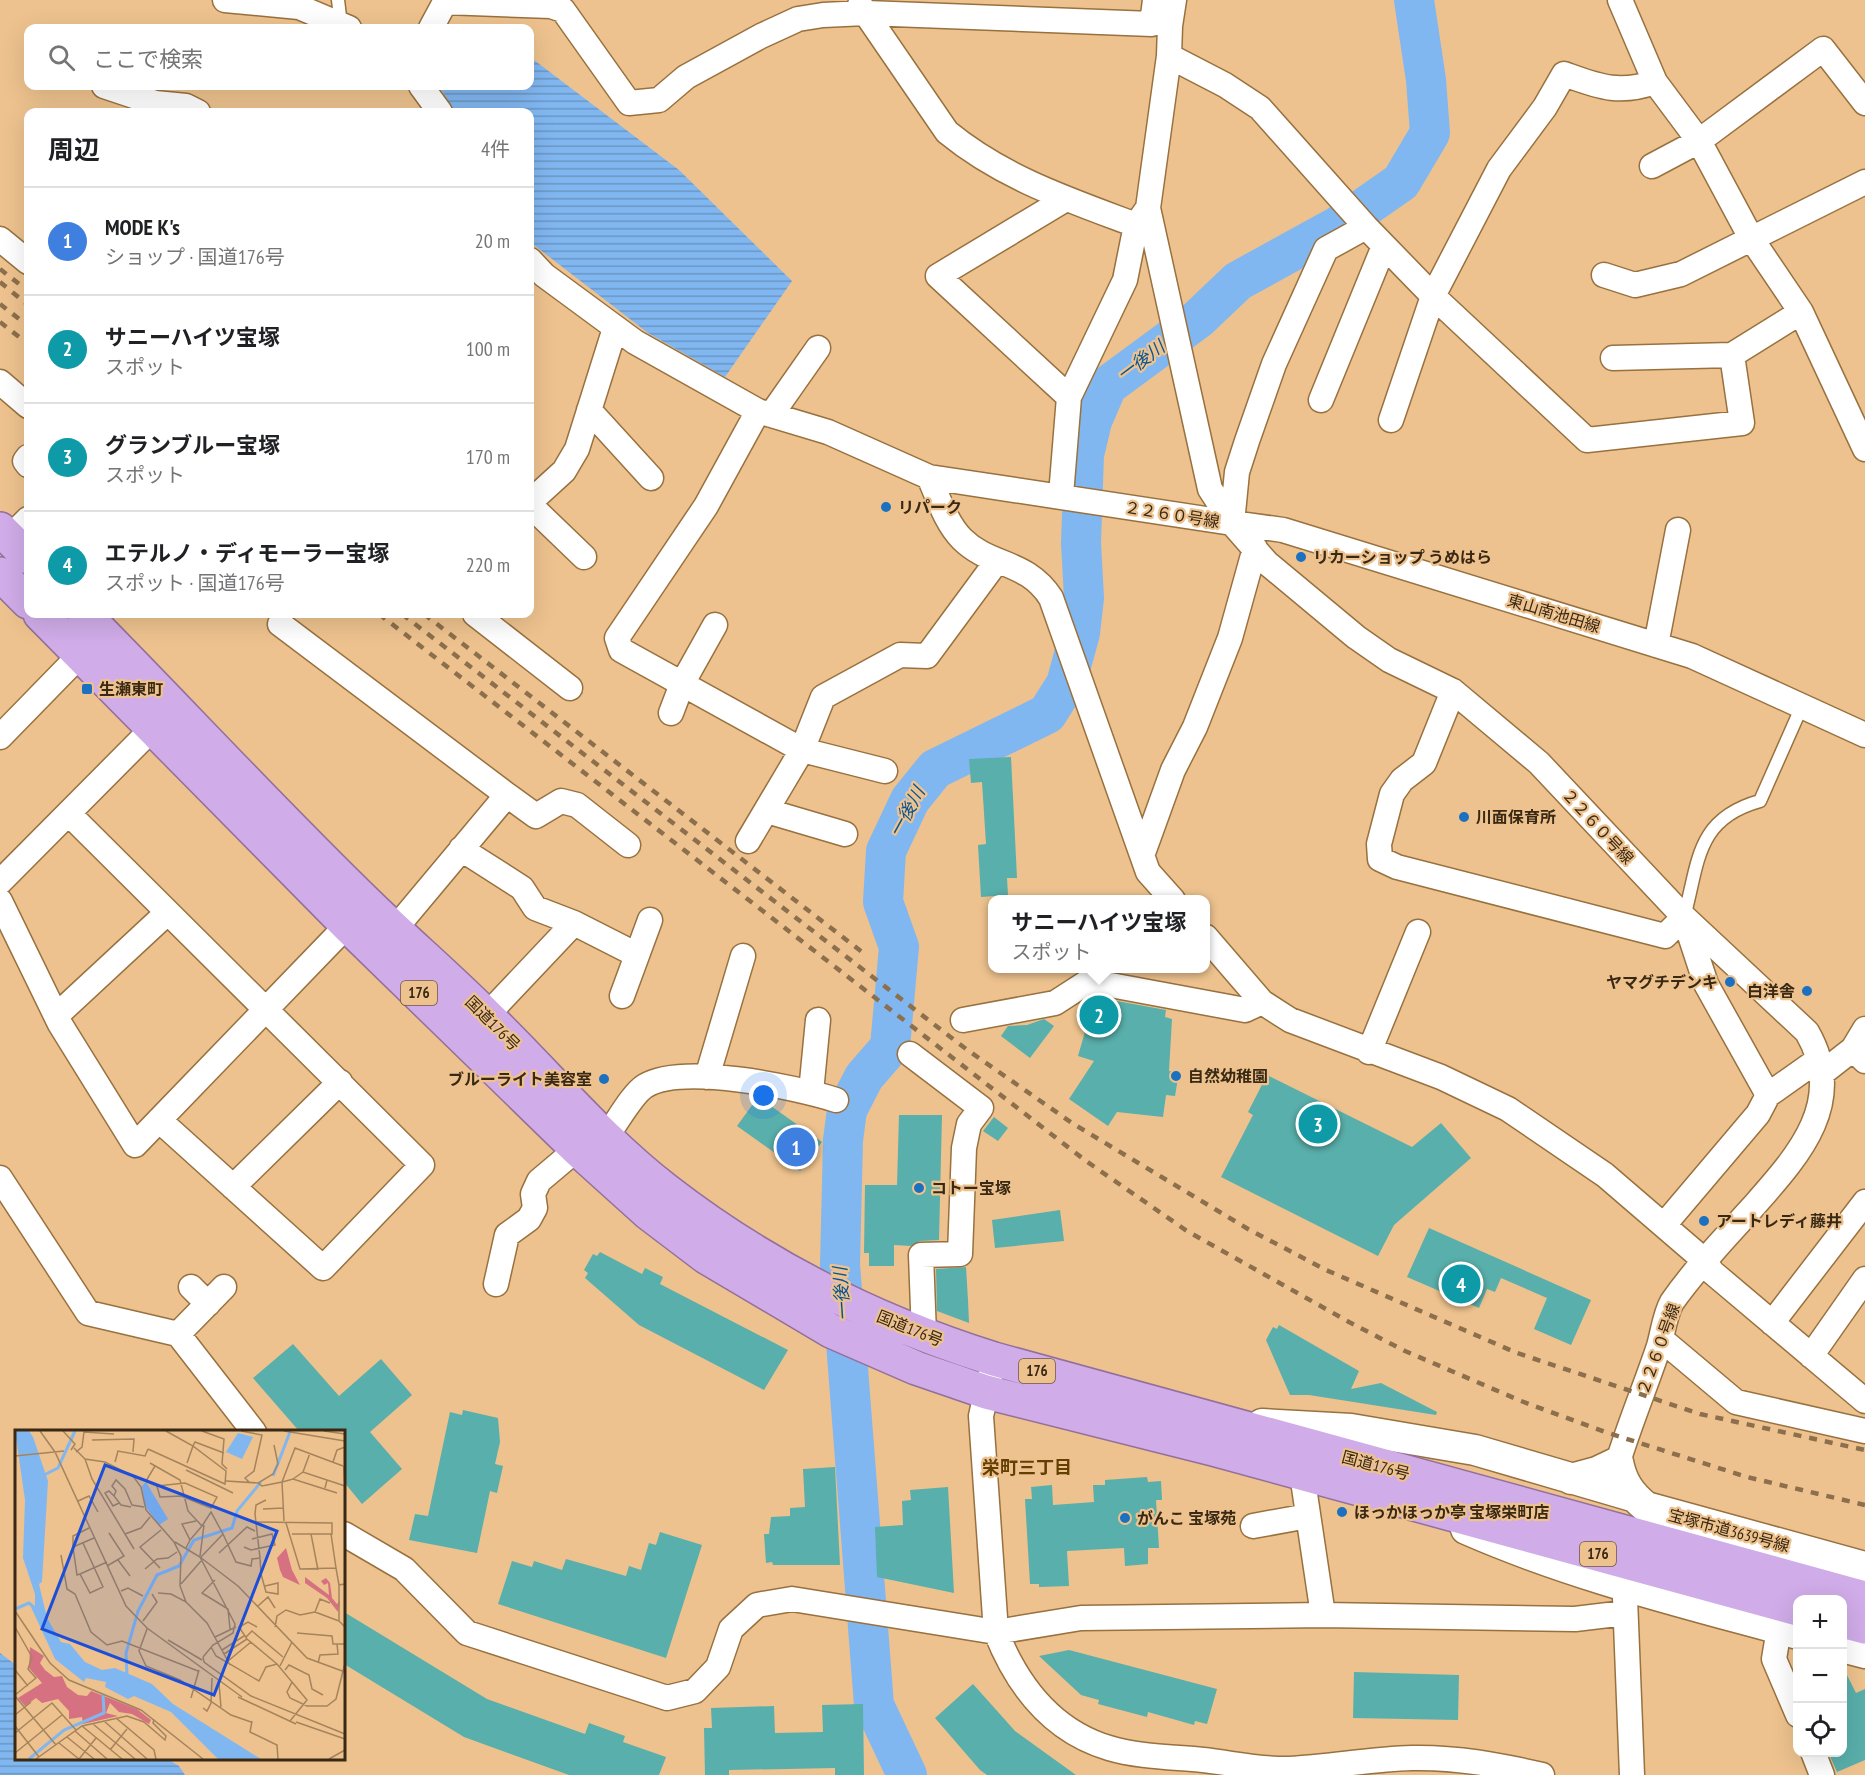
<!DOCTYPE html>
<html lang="ja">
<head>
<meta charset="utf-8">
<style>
	body { margin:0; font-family:"PT Sans Narrow","Noto Sans JP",sans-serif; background:#f2f2f2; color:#202124 }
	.controls { position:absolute; right:18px; bottom:18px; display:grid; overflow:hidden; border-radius:12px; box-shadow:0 6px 24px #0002 }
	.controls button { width:54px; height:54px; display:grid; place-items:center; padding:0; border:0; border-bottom:2px solid #e0e0e0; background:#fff; color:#202124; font:30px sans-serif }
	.you { position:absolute; left:764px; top:1096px; width:21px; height:21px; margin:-15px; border:4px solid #fff; border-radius:50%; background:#1a73e8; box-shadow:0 0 0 9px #1a73e833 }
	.badge { display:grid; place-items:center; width:39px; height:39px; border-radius:50%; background:#db2777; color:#fff; font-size:20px; font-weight:700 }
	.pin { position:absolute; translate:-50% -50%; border:3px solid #fff; box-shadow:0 2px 6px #0006 }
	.popup { position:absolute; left:988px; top:895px; width:222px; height:78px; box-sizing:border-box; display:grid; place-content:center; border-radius:12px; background:#fff; filter:drop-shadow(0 2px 4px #0005); font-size:20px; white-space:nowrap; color:#757577 }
	.popup b { font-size:22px; color:#202124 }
	.popup::after { content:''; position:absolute; left:50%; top:100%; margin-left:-12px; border:12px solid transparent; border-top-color:#fff }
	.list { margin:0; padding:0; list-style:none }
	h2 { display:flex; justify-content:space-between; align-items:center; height:78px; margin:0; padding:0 24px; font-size:26px }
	h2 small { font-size:20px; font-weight:400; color:#757577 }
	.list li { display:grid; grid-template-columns:39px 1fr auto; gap:18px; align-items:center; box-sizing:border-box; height:108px; padding:0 24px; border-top:2px solid #e0e0e0 }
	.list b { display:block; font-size:22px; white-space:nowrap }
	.list p { margin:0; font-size:20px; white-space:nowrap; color:#757577 }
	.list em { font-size:20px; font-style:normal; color:#757577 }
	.icon { flex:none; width:33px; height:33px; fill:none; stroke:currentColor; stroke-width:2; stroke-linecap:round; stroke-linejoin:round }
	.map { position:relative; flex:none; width:1865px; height:1775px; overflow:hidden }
	.search { position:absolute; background:#fff; box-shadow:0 6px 24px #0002; left:24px; top:24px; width:510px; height:66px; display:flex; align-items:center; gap:15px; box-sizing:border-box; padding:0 21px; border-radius:12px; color:#757577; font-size:22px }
	.panel { position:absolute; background:#fff; box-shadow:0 6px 24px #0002; left:24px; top:108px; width:510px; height:510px; border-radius:12px }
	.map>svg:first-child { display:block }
	.water { fill:url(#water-rules) }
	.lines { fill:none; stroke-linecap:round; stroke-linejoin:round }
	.river { stroke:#81b7f1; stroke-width:40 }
	.building { fill:#59afab }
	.service-casing { stroke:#98713f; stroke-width:15 }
	.minor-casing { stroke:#98713f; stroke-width:27 }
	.tertiary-casing { stroke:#98713f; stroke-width:33 }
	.trunk-casing { stroke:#93709a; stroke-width:36 }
	.service { stroke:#fff; stroke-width:12 }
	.minor { stroke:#fff; stroke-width:24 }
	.tertiary { stroke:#fff; stroke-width:30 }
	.trunk { stroke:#d0ace8; stroke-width:33 }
	.rail { stroke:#8c6f4c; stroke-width:4.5; stroke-dasharray:8 8; stroke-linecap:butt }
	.poi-dot { fill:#1b71bf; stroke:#edc28e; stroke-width:2 }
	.labels { text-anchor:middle; stroke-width:4.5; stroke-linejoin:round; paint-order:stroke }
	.shield { fill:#edc28e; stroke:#6f5638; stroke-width:1.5 }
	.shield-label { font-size:15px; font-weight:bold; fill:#392813 }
	.poi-label { font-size:16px; font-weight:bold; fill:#392813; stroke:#edc28e; text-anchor:start }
	.street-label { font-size:16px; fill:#392813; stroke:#edc28e }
	.water-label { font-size:18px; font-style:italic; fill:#065495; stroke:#edc28e }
	.neighbourhood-label { font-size:18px; font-weight:bold; fill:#643f04; stroke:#edc28e }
	.inset-river { fill:none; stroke:#81b7f1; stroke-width:3 }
	.inset-road { fill:none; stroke:#a5845d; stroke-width:1.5 }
	.view { fill:#1d4ed8; fill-opacity:0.15; stroke:#1d4ed8; stroke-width:3 }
	.inset-edge { fill:none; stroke:#392813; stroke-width:3 }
</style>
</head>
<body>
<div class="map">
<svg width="1865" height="1775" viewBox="0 0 1865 1775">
	<defs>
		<pattern id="water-rules" width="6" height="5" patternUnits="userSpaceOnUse" patternTransform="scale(1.5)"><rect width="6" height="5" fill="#81b7f1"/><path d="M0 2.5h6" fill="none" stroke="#6b95c2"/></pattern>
	</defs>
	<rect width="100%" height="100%" fill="#edc28e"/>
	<path class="water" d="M530,57l149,113 113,111 -67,96 -77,-44 -118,-91v-130h-75l-16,-26h91z
		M0,1653l16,12v93l151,1 12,7 6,9h-185z"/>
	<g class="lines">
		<path class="river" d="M907,1775l-33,-70 -34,-440 3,-125 4,-30 17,-33 26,-30 9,-100 -16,-45 3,-51 24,-51 25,-31 112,-55 19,-30 14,-51 4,-35 -3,-55 3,-88 8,-34 15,-35 91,-67 40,-38 100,-55 63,-44 29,-49 -4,-53 -12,-80"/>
	</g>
	<path class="building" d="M1011,757l6,121h-10l1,17 -27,2 -3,-52 8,-1 -4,-62 -11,1 -2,-24z
		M1095,997l71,13 -1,7 7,2 -3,52 10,1 -4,24 -9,-1 -3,22 -46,-5 -9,14 -39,-27 25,-38 -16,-5z
		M1044,1019l10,7 -24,32 -29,-22 7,-10 19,-1z
		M1267,1075l145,72 29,-24 30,35 -77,67 -16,31 -157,-79 32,-62 -5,-3z
		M758,1097l64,45 -22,29 -63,-45z
		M899,1115h43l-3,125 -19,1 -9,5 -17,-1v21h-25v-13h-5l1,-68h32z
		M994,1117l14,11 -10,13 -15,-10z
		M1060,1210l4,31 -69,7 -3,-28z
		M1429,1228l162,72 -20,45 -37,-16 13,-31 -46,-20 -6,14 -8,-3 -8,19 -72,-31z
		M600,1252l42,22 3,-6 18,9 -3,7 128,66 -24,40 -125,-65 -54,-47 3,-5 -4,-3 9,-16 4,2z
		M966,1267l2,33 1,23 -32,-12 -1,-42z
		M1279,1325l80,46 -8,18 30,-6 56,29 -1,3 -127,-20h-19l-24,-55 7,-13 4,2z
		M293,1344l46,52 42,-37 31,36 -42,37 32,37 -40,35 -18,-22v-51h-45l-46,-53z
		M463,1410l35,8 2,24 -5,22 8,2 -6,27 -7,-2 -13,62 -68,-13 6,-26 13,2 22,-104 12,3z
		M835,1467l5,98h-67l-1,-3 -6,1 -2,-29h5l2,-17 19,-1v-8l15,-1 -2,-38z
		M1147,1477l1,5 13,-1 1,19h-6l3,48h-11v16l-23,2 -1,-18 -57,3 2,35 -30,1v-3h-9l-5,-85h7l-1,-12 21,-2 1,20 41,-3 -1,-17h12v-5z
		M948,1487l6,106 -77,-16 -2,-50 28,-2 -1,-24 9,-1 -1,-10z
		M660,1532l42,13 -36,113 -168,-54 14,-43 20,6 2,-6 28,9 4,-11 60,17 3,-10 12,4 8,-27 7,2z
		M344,1612l143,87 98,35 4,-11 36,13 -2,6 43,15 -7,18h-90l-105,-38 -120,-73z
		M1069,1650l148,39 -10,35 -12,-3 -1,4 -46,-13 -1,5 -49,-13 1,-4 -18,-5 -42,-39z
		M1842,1665l14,28 9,-4v71l-28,12 -9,-20h14z
		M1354,1672l105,3 -1,45 -105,-2z
		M973,1684l42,47 61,44h-89l-7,-5 -45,-52z
		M863,1704l1,71h-29v-7l-106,2v5h-24l-1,-47h8l-1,-20 63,-2 1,27 48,-1 -1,-27z"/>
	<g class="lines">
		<defs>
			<path id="service" d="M338,0l3,25
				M1684,917c15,-54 11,-98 76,-116l42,-95"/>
			<path id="minor" d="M225,0l74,7 50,21
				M445,0v2l106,4 12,4 66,93 30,-3 27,-23 75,-41 37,-17 25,-4 43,-2 286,11 3,-24
				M860,5l87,127c56,46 122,68 189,93l-11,55 -56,117
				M431,28l14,-26
				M1169,56l1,-30 4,-26
				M104,86l51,17
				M421,86l19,26
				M153,112l2,-9 31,3 12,6
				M1652,166l47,-25 124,-92 42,54
				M1148,208l62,281 22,34
				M1136,225l12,-17 21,-152 56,29 35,23 106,119
				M0,239l28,23
				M530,260l14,15 91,67 123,69 70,21 101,45 303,46 35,40 89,74 33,23 64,31 86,72 145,154 123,115c41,71 -10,125 -55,176 -27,30 -57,61 -80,94 -7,12 -9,30 -13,44 -13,39 -29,77 -41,116
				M1604,275l31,10 46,-11 184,-92
				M1801,312l64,137
				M1613,358l119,-3
				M0,382l28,24
				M1321,400l63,-154
				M589,410l62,68
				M758,411l-52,95 -89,132 4,12 181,100 83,21
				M771,415l47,-67
				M1391,420l42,-124 66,-127 46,-62 19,-33c34,12 54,21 91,8
				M28,457l-3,4 3,4
				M929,477c9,20 17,46 33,62 28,28 65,21 89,59l97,274 25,28
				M1061,495l8,-98 -131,-121 128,-77
				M530,502l34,-31 13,-22 38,-121
				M530,505l54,52
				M1232,523l5,-51 10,-31 27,-77 52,-115 40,-22 67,69 154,144 155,-17 -10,-68 69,-43 -50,-74 -52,-97 -44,-59 -35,-82
				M1232,523l51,7 409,126 173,79
				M9,538l19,-19
				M475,614l95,74
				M280,624l227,171 -123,147
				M1656,645l22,-115
				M1453,691l-29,72 -22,17 -10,14 -13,50 1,15 17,8 268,69 19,-19 22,67 62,111
				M671,713l11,-29 33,-59
				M0,737l81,-83
				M507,795l29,21 25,-15 16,4 51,40
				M767,811l78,23
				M69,814l353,351 -99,103 -164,-148
				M748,841l54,-91 21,-53 77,-42 27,1 70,-95
				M461,849l61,39 13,20 39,15 63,32
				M1143,853l30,-83 22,-43 35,-89 25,-90
				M0,882l152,-153
				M0,901l60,123 75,121 223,-231
				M622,996l28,-76
				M1262,1002l28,18 151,57 67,32 97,66 100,86 7,11 153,129
				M487,1015l87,-92
				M56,1016l111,-103
				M963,1020l92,-17 34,-22 156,29 17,-8 -56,-65
				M1865,1029l-12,20 12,12
				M1369,1052l49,-120
				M910,1054l71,54 -12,16 -5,24 -4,106 -39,1 3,80
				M1821,1074l32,-25
				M707,1077l36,-121
				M811,1092l7,-72
				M606,1137c10,-13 26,-43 39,-51 37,-23 150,1 191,14
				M0,1178l88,135 90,21 76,98
				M233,1187l107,-105
				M1664,1225l94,-111 10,-19 51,-36
				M496,1284l11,-49 22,-16 6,-11 -2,-14 6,-13 38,-32
				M191,1287l17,17
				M1772,1323l93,-121
				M178,1334l46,-47
				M1661,1339l75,63 129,29
				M1811,1356l54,-77
				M990,1376l-9,40 15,216c21,53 56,99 113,116 30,9 64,9 94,12 28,3 58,10 86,9 41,-2 82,-10 123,-11 44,-1 87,7 130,17
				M1302,1474l21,141
				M1253,1526l55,-10
				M344,1534l60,35 63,64 200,65 28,-7 23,-24 13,-38 26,-24 35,-6 204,33 85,-14 242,-3 252,4 50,-6
				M1625,1598l7,177
				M1779,1629l-5,30 24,56
				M1813,1752l9,23"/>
			<path id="tertiary" d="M1262,1424l89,5 124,21 157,46
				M1571,1479l26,-7 21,-10c4,20 12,32 28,45l219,60
				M1466,1529c107,47 220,74 332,105
				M1842,1647l23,6"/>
			<path id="trunk" d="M0,529l28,28
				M0,574l28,28
				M40,614l307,311 230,224 71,64 58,44 125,74 85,37 70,24 227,57 585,160
				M84,614c95,96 187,196 284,290 39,38 80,73 118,111 60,58 114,124 180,175 98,76 210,132 328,169l871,239
				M1842,1621l23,6"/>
		</defs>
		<use href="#service" class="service-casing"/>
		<use href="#minor" class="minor-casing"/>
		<use href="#tertiary" class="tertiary-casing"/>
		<use href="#trunk" class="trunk-casing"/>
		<use href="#service" class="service"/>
		<use href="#minor" class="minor"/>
		<use href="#tertiary" class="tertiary"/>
		<use href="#trunk" class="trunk"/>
		<path class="rail" d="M0,269l28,22
			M0,282l28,23
			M0,304l28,22
			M0,322l28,22
			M379,614l707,547 101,70 162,91 56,29 116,50 84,31 142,45 118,28
			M402,614l564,435 106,74 176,106 78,41 191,83 183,61 165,36
			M424,614l442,341"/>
	</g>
	<g class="poi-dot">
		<circle cx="886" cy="507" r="6"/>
		<circle cx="1301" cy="557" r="6"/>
		<rect x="81" y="683" width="12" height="12" rx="3"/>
		<circle cx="1464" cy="817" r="6"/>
		<circle cx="1730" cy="982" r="6"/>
		<circle cx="1807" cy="991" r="6"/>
		<circle cx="1176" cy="1076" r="6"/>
		<circle cx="604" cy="1079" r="6"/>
		<circle cx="919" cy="1188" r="6"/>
		<circle cx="1704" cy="1221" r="6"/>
		<circle cx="1342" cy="1512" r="6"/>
		<circle cx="1125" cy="1518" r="6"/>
	</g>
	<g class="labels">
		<g class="shield">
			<rect x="401" y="981" width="36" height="24" rx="4.5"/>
			<rect x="1019" y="1359" width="36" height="24" rx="4.5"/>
			<rect x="1580" y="1542" width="36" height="24" rx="4.5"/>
		</g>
		<g class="shield-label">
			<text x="419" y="998">176</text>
			<text x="1037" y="1376">176</text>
			<text x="1598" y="1559">176</text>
		</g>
		<g class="poi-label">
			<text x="898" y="513">リパーク</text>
			<text x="1313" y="563">リカーショップ うめはら</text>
			<text x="99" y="695">生瀬東町</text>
			<text x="1476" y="823">川面保育所</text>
			<text x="1718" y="988" text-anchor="end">ヤマグチデンキ</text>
			<text x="1795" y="997" text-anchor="end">白洋舎</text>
			<text x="1188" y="1082">自然幼稚園</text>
			<text x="592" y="1085" text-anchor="end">ブルーライト美容室</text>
			<text x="931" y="1194">コトー宝塚</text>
			<text x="1716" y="1227">アートレディ藤井</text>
			<text x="1354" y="1518">ほっかほっか亭 宝塚栄町店</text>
			<text x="1137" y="1524">がんこ 宝塚苑</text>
		</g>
		<g class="street-label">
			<text transform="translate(1172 514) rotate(9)" y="6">２２６０号線</text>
			<text transform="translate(1554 613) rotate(17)" y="6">東山南池田線</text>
			<text transform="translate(1598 826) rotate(47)" y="6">２２６０号線</text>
			<text transform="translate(493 1023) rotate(45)" y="6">国道176号</text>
			<text transform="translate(910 1328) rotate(22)" y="6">国道176号</text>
			<text transform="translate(1658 1349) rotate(-70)" y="6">２２６０号線</text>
			<text transform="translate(1376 1465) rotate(15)" y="6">国道176号</text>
			<text transform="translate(1729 1530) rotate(15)" y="6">宝塚市道3639号線</text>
		</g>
		<g class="water-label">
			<text transform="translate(1141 361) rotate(-37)" y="6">一後川</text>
			<text transform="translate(907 812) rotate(-61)" y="6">一後川</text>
			<text transform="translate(842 1294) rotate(-94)" y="6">一後川</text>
		</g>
		<g class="neighbourhood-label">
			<text x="1027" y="1474">栄町三丁目</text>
		</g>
	</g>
	<g transform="translate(15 1430)">
		<rect width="330" height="330" fill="#edc28e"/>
		<path d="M271,118l6,22 8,15 -17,-8 -3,-7 -3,-12zM290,147l24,18 -1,-12 -4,2 -3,-4 5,-3 4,5 2,15 5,6 3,-3 -2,11 -11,-14 -22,-15zM15,217l14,9 -4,7 5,7 9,7 8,-1 5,11 11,8 9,1 4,-5 46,18 14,11 -2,4 -17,-10 -13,-2 -9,-9 -4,10 12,3 -35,8 -1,-7 -13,2v-8l-11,-12 -16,4 -6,-5 -11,8 -7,-8 24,-15 -13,-15z" fill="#d67181"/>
		<path d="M0,1h14l4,6 15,44 -6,101 -3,2 8,34 14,24 9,2 15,18 17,8 13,-2 37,16 21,20 88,55h-43l-47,-47 -37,-16 -6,3 -23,-12 1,-5 -20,-4 -2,4 -29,-23 -24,-52 4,-1v-12l-12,-36 2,-58zM223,3l15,4 -11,22 -16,-7zM131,52l22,37 -9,6 -14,-19 -3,-20z" fill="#81b7f1"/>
		<path class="inset-river" d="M29,45l14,-7 17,-37M258,46l17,-44M0,179l14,-6 8,7M112,245l-1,-22 12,-42 19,-36 22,-9 15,-26 38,-12 5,-17 24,-29M14,329l35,-29 40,-17 -1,-19"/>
		<path class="inset-road" d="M25,1l15,21 71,154 21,22 95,69M48,1l12,13 -4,6M151,1l27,15 -6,17M187,1l22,8 -2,25 5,5M226,1l21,4 -8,36 -9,7 4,4M269,1l61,10M309,1l21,3M77,10l42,-1 -1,13M259,15l4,19 -5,10 -15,9 4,3 20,-4 13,-34 48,18M59,18l11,11 20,3 28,14 8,11 5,23 28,32 7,14 -1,30 6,16 -15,-8 -13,-1M133,19l77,35 1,-13 -33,-25 2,-4 29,11M61,22l6,-5 2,-15 30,2M0,26l49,-5M70,29l7,20 42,70M100,32l3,-11 27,5 3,-7M318,32l4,-12 8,-3M135,33l30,17 8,31 14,15 -12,14M140,36l-9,15 11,5 3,11 21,-1 30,12 6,-11 -32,-14 -28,3M329,36l1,19M0,37v75M171,40l47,23M288,42l7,-19M278,49l10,-7 24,8M211,51l32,2M310,58l2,-8 18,6M99,66l-5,-5 -4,2 8,13 6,-3M63,71l11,-5 9,16M116,77l-10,-2 -7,-9 2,-5 -4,-5 4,-6 9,9 7,16 12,2M248,79l20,-1M269,91l-2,-39 11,-3 44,14M240,92l77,1v11h-21l7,36M271,93l14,46 36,-1 3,17M187,96l9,-14 12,22M110,104l16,-6 9,-11M277,104h19M316,104l5,34M160,112l25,15 35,67 -2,9 -20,12 -10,12M68,113l20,44 -13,6 -10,-19 -3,1 -4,-28 21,-9M58,117v-11l16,-8M229,117l7,3 24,-5 -3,-11 -20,5M171,118l4,-8 -8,-16 14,-3M204,123l28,-26 8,4M46,125l6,34 8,5 16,38 16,13 15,-4 76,30M185,126l4,-31M185,127l38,29 69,72 38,14M186,127l22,-23 13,28 15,4 1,-7 8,-1 -5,-44 1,-9 10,-5M245,128l1,16 5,18 12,2v-11l-13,3M103,130l12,16M92,136l17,-10 -15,-23M145,138l-20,-21 21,-17M130,139l12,-10 11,-1 9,-6M65,144l27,-12M200,150l-13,13 26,16 2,20M166,154l20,-23M330,154l-6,1v36l6,6M106,161l7,-3 15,8M171,172l21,21 23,42M315,173l-10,-4 -5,13 24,9M243,176l10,-9 7,11M0,181l35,52 19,17 72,30 62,49M128,191l14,-19 -5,-8M0,197l17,30 -4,12 8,9 -21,17M242,197l-9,-5 -9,5 8,12 30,25M260,197l2,-11 9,-6 14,5 15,-3M132,199l-8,22 7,15 34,14 51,35 20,7M282,203l35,3 1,8h12M200,207l21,-10M231,207l6,-6 31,26M153,210l34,20M196,217l5,9 43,25 7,-14 11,-3 15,18 -5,10 3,6 17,8h20l9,-7 9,-36M207,220l22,-14M209,224l23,-15M188,227l1,5 47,34 94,38M213,231l23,-19M303,233l2,-8 18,-1 -1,-10M265,236l12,-24M0,240l13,16M270,240l4,-5 20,10 3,14 11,6M204,254l2,23M0,266l41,49M223,267l58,27M176,268l8,-28M188,278l4,3 4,-8 1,-25M0,285l16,-13M101,288l38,32 2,9M89,291l43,38M237,291l-2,11 27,13 1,14M275,291l17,-21 -15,-18M281,292l49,17M78,294l42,35M0,296l24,31M67,296l40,33M60,301l32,28M0,303l37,-30 24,27M52,307l27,22M44,313l20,16M95,320l17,-21M0,323l47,-38M21,329l46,-33 45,-10 17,6 21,18 1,-4 -13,-13 1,-4M64,329l17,-21M314,329l16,-9"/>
		<path class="view" d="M90,35l172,66 -63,164 -172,-66z"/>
		<rect width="330" height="330" class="inset-edge"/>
	</g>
</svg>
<div class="controls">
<button>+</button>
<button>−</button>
<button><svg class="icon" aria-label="locate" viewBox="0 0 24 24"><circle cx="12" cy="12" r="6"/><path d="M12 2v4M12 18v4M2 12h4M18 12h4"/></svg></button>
</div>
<div class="you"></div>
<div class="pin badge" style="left:796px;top:1147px;background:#3f7fe0">1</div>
<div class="pin badge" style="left:1099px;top:1015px;background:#0f9aa8">2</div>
<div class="popup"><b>サニーハイツ宝塚</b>スポット</div>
<div class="pin badge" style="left:1318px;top:1124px;background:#0f9aa8">3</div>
<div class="pin badge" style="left:1461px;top:1284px;background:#0f9aa8">4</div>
<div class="search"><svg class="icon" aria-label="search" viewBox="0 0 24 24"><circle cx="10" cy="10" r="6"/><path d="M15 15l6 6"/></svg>ここで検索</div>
<section class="panel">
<h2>周辺<small>4件</small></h2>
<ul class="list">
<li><span class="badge" style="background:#3f7fe0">1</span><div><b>MODE K's</b><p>ショップ · 国道176号</p></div><em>20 m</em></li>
<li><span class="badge" style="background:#0f9aa8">2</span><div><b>サニーハイツ宝塚</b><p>スポット</p></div><em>100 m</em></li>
<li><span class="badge" style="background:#0f9aa8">3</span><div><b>グランブルー宝塚</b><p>スポット</p></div><em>170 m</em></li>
<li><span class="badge" style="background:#0f9aa8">4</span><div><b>エテルノ・ディモーラー宝塚</b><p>スポット · 国道176号</p></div><em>220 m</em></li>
</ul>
</section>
</div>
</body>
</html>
